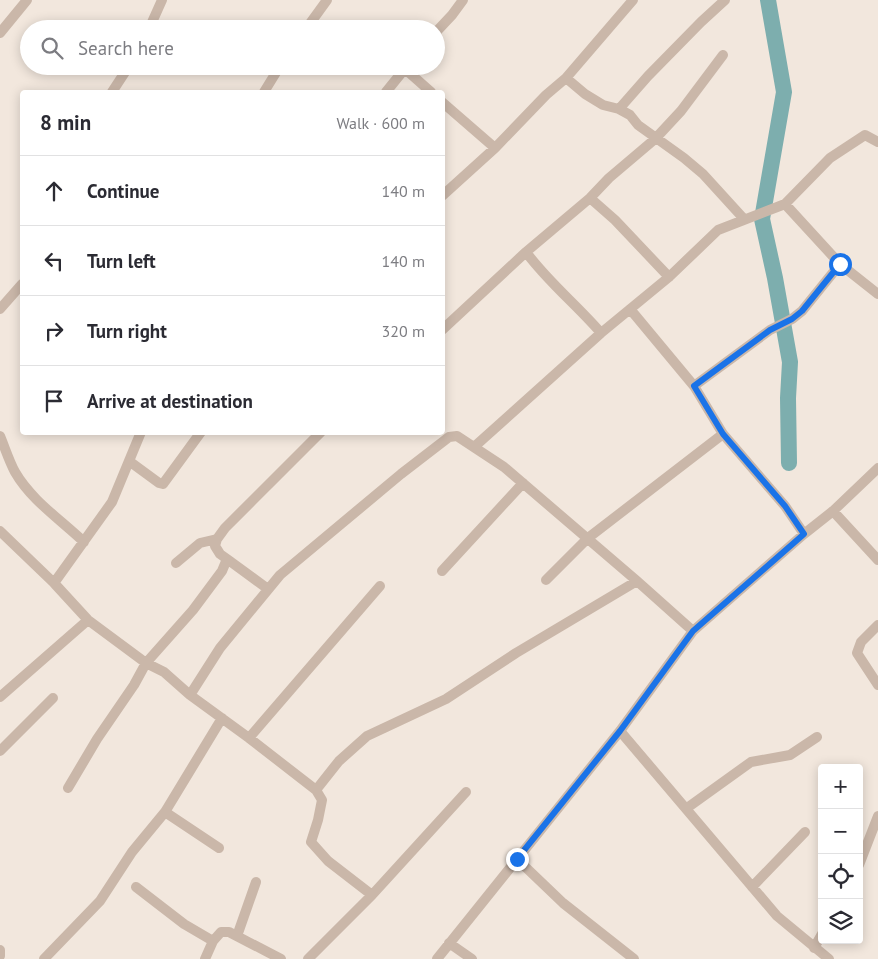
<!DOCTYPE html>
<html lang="en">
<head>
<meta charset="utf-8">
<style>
	body { margin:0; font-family:"PT Sans",sans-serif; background:#f2f2f3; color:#2b2b33 }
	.controls { position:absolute; right:15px; bottom:15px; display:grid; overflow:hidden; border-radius:5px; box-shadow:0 2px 12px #0003 }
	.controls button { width:45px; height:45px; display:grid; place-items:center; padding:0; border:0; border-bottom:1px solid #e1e1e2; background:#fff; color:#2b2b33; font:25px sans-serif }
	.stop { position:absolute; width:15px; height:15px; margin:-11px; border:4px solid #1a73e8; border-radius:50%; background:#fff }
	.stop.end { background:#1a73e8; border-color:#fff; box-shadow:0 1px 5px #0008 }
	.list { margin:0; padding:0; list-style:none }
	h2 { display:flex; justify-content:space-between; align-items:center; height:65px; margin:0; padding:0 20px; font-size:21px }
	h2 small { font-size:16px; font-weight:400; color:#7c7c81 }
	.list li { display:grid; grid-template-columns:32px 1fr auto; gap:15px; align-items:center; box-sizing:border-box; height:70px; padding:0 20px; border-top:1px solid #e1e1e2 }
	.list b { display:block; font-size:19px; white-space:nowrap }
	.list em { font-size:16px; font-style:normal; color:#7c7c81 }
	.icon { flex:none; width:28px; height:28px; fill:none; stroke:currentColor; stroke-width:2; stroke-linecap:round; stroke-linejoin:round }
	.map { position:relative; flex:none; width:878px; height:959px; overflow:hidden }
	.search { position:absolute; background:#fff; box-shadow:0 2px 12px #0003; left:20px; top:20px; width:425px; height:55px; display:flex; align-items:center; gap:12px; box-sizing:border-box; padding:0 18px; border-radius:28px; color:#7c7c81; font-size:19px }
	.panel { position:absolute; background:#fff; box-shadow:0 2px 12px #0003; left:20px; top:90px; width:425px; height:345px; border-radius:5px }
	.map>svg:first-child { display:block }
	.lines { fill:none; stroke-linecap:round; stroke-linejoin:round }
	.river { stroke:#7daeae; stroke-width:16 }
	.street { stroke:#cab7a9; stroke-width:10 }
	.route { stroke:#1a73e8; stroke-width:6 }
</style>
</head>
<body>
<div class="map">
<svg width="878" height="959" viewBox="0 0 878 959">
	<rect width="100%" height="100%" fill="#f2e7dd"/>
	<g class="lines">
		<path class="river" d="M768,0l16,92 -22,127 13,59 15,84 -2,36 1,65"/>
		<path class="street" d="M149,29l13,-29
			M306,29l21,-29
			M436,32l16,-17 11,-15
			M0,33l27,-33
			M405,69l26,23
			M566,78l19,16 18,11 16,4 11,6 8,10 46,33 19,16 41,45
			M112,92l17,-26
			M264,92l16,-26
			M386,92l21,-26
			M442,102l53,46
			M619,109l29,-33 53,-54 24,-22
			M442,196l53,-48 51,-53 20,-17 67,-78
			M590,198l25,22 54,57
			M785,204l55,60 38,30
			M526,252c22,30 51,53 75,81
			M0,309l22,-25
			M630,309l64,77 29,48 62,72 19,28
			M442,330l84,-78 64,-54 19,-20 46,-39 26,-28 42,-56
			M694,386l76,-56 22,-11 10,-8 38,-47
			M0,436c5,12 9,25 15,36 16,28 46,48 69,70
			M474,447l127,-114 68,-56 49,-47 67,-26 45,-46 35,-23 13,7
			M129,461l30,22 4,1 38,-52
			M833,511l45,49
			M0,531l54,52 34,37 58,43 18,9 26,23 59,43 67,52 6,10 -4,20 -7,22 17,19 44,34
			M227,559l41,30
			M176,563l24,-20 17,-4
			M442,571l81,-88
			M546,580l42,-42 135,-104
			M54,583l58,-81 29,-70
			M878,625l-17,17 -4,11 21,32
			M190,695l30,-47 60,-73 121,-101 48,-37 8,-1 47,31 133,114 56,50
			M0,697l88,-77
			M620,731l157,185 52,43
			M249,738l131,-152
			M0,751l53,-53
			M68,788l29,-49 37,-54 12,-22 47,-53 29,-39 5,-12 -7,-5 -5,-8 2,-7 8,-11 96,-96
			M316,790l23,-29 28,-25 79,-37 70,-46 121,-72
			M687,808l64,-46 39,-7 27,-18
			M165,812l54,36
			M517,859l46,44 71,56
			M859,865l19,-49
			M136,887l48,37 29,17
			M752,887l53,-55
			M237,936l19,-54
			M449,943l23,16
			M814,948l8,-14
			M0,950v6
			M44,959l56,-58 32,-49 33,-40 57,-94
			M205,959l8,-18 8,-9h8l52,27
			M308,959l64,-64 94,-103
			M437,959l183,-228 73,-100 111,-97 29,-23 45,-43"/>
	</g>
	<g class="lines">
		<path class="route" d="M517,859l103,-128 73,-100 111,-97 -19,-28 -62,-72 -29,-48 76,-56 22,-11 10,-8 38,-47"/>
	</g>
</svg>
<div class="controls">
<button>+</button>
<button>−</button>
<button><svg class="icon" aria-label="locate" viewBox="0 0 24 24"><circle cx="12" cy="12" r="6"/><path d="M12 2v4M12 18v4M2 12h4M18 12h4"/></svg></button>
<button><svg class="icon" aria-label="layers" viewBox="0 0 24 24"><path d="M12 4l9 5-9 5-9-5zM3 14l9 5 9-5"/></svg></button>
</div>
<div class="stop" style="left:840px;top:264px"></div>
<div class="stop end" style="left:517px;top:859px"></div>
<div class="search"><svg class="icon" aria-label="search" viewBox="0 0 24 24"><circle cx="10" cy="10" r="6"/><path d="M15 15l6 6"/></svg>Search here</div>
<section class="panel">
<h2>8 min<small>Walk · 600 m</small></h2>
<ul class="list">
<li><svg class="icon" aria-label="ahead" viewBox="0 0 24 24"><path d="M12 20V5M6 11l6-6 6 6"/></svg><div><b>Continue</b></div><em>140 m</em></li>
<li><svg class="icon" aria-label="left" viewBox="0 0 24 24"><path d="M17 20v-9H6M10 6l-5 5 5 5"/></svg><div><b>Turn left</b></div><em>140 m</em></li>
<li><svg class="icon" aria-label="right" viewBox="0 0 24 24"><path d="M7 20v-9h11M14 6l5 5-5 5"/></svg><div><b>Turn right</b></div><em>320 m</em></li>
<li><svg class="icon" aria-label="arrive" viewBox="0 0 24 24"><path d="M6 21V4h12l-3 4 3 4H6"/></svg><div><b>Arrive at destination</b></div></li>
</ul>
</section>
</div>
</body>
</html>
